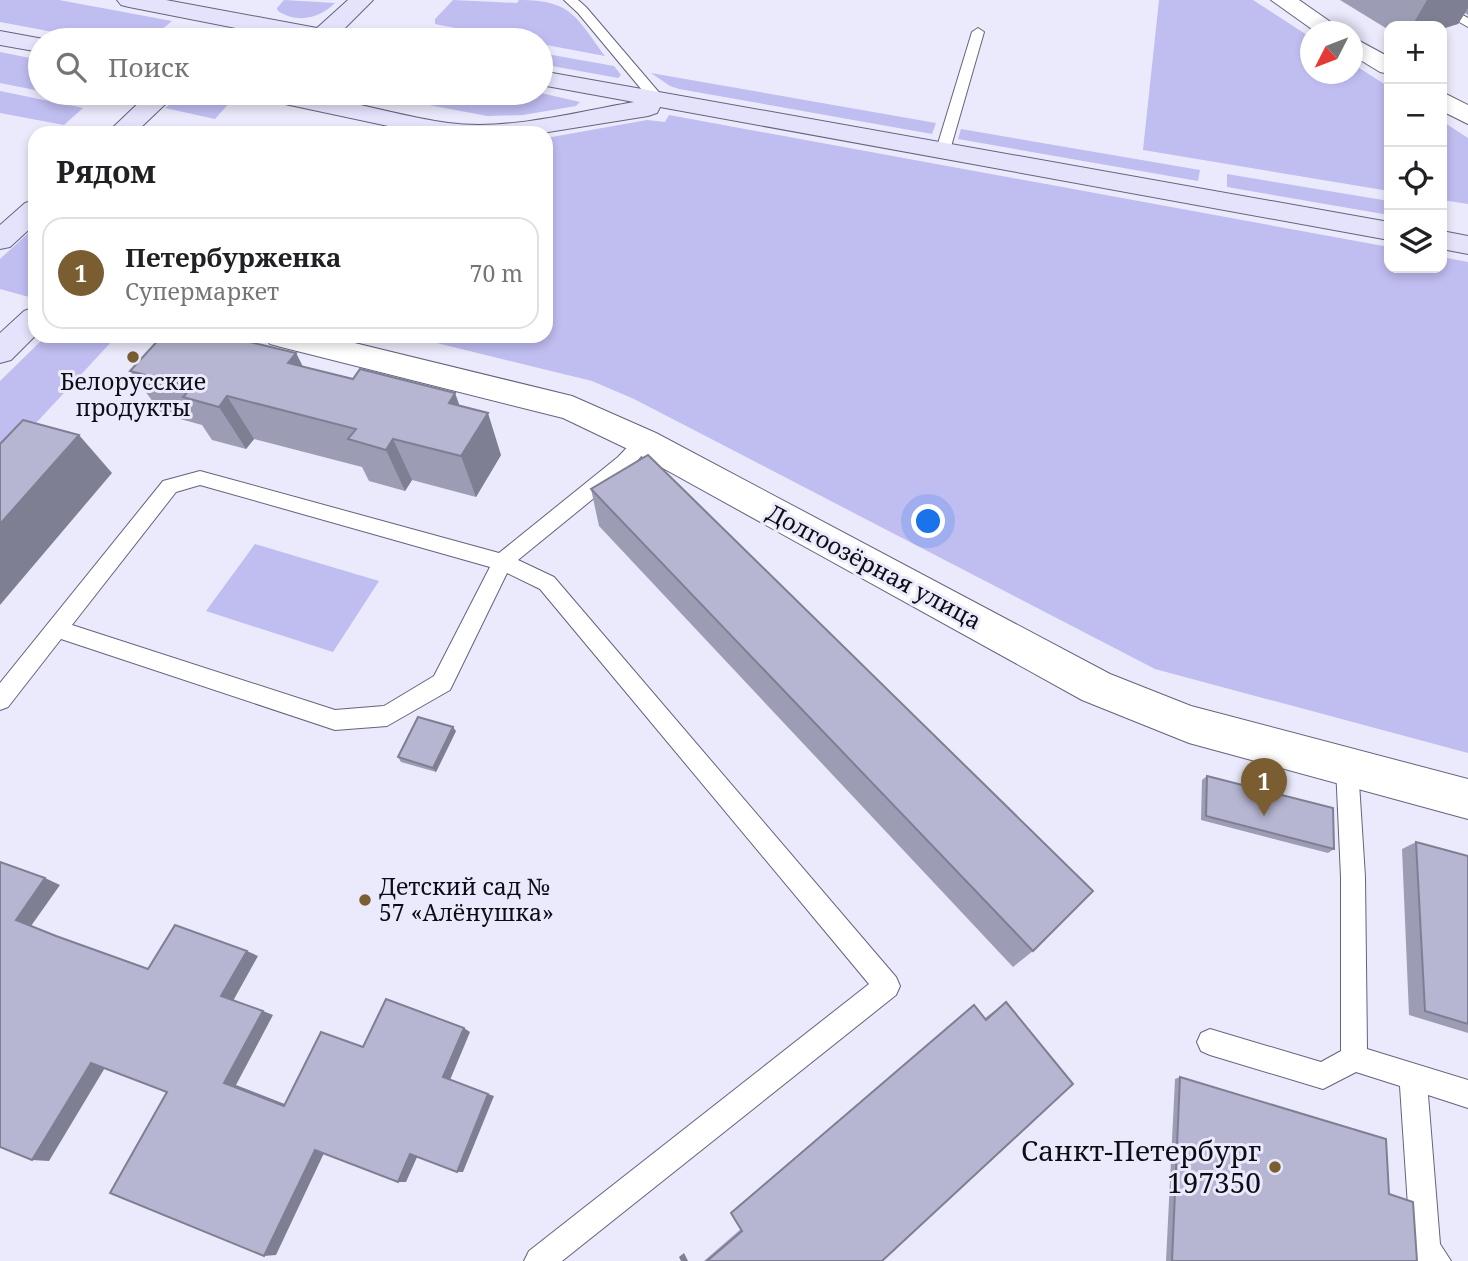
<!DOCTYPE html>
<html lang="ru">
<head>
<meta charset="utf-8">
<style>
	body { margin:0; font-family:"Noto Serif",serif; background:#f6f6f6; color:#202124 }
	.controls { position:absolute; right:21px; top:21px; display:grid; overflow:hidden; border-radius:14px; box-shadow:0 4px 10px #0003 }
	.controls button { width:63px; height:63px; display:grid; place-items:center; padding:0; border:0; border-bottom:2px solid #e0e0e0; background:#fff; color:#202124; font:35px sans-serif }
	.compass { position:absolute; left:1300px; top:21px; width:63px; height:63px; border-radius:50%; background:#fff; box-shadow:0 4px 10px #0003; rotate:228deg }
	.you { position:absolute; left:929px; top:522px; width:24px; height:24px; margin:-18px; border:5px solid #fff; border-radius:50%; background:#1a73e8; box-shadow:0 0 0 10px #1a73e833 }
	.badge { display:grid; place-items:center; width:46px; height:46px; border-radius:50%; background:#7a5d30; color:#fff; font-size:23px; font-weight:700 }
	.pin { position:absolute; translate:-50% -58px; filter:drop-shadow(0 2px 4px #0008) }
	.pin::after { content:''; position:absolute; top:37px; width:24px; height:21px; background:inherit; clip-path:polygon(0 0,100% 0,50% 100%) }
	.list { margin:0; padding:0; list-style:none }
	h2 { display:flex; justify-content:space-between; align-items:center; height:91px; margin:0; padding:0 28px; font-size:30px }
	h2 small { font-size:23px; font-weight:400; color:#757577 }
	.list li { display:grid; grid-template-columns:46px 1fr auto; gap:21px; align-items:center; box-sizing:border-box; height:112px; margin:0 14px 14px; padding:0 14px; border:2px solid #e0e0e0; border-radius:21px }
	.list b { display:block; font-size:26px; white-space:nowrap }
	.list p { margin:0; font-size:23px; white-space:nowrap; color:#757577 }
	.list em { font-size:23px; font-style:normal; color:#757577 }
	.icon { flex:none; width:38px; height:38px; fill:none; stroke:currentColor; stroke-width:2; stroke-linecap:round; stroke-linejoin:round }
	.map { position:relative; flex:none; width:1468px; height:1261px; overflow:hidden }
	.search { position:absolute; background:#fff; box-shadow:0 4px 10px #0003; left:28px; top:28px; width:525px; height:77px; display:flex; align-items:center; gap:18px; box-sizing:border-box; padding:0 24px; border-radius:38px; color:#757577; font-size:26px }
	.panel { position:absolute; background:#fff; box-shadow:0 4px 10px #0003; left:28px; top:126px; width:525px; height:217px; border-radius:21px }
	.map>svg:first-child { display:block }
	.green { fill:#c0bdf1 }
	.lines { fill:none; stroke-linecap:round; stroke-linejoin:round }
	.lane-casing { stroke:#64637c; stroke-width:2 }
	.street-casing { stroke:#64637c; stroke-width:2 }
	.secondary-casing { stroke:#64637c; stroke-width:2 }
	.lane { fill:#fff; fill-rule:evenodd }
	.street { fill:#fff; fill-rule:evenodd }
	.secondary { fill:#e5e3fc; fill-rule:evenodd }
	.wall { fill:#9d9cb5 }
	.shaded-wall { fill:#7f7f93 }
	.building { fill:#b6b5d2; stroke:#7f7f93; stroke-width:2 }
	.poi-dot { fill:#7a5d30; stroke:#eaeafc; stroke-width:2.5 }
	.labels { text-anchor:middle; stroke-width:6; stroke-linejoin:round; paint-order:stroke }
	.poi-label { font-size:23px; fill:#0d0d16; stroke:#eaeafc }
	.street-label { font-size:23px; fill:#0d0d16; stroke:#eaeafc }
	.near-poi-label { font-size:28px; fill:#0d0d16; stroke:#eaeafc; text-anchor:end }
</style>
</head>
<body>
<div class="map">
<svg width="1468" height="1261" viewBox="0 0 1468 1261">
	<rect width="100%" height="100%" fill="#eaeafc"/>
	<path class="green" d="M0,0h59l113,21 -23,19h-53l-96,-18z
		M284,0l51,3c-15,15 -37,21 -57,8l-1,-3z
		M453,0l64,3 2,-3c53,0 57,17 86,56l-64,-12v-4h-24l-82,-16v-5z
		M1159,0h94l57,37v37h42l1,-10 36,23v104l-246,-41z
		M0,52l40,8v31l-40,-8z
		M541,53l73,13 7,9 -3,3 -77,-14z
		M651,73l285,50 -4,11 -253,-45 -9,-3z
		M0,92v-1l83,17 -19,17 -64,-12z
		M183,93h21l24,4 3,4 -16,18 -50,-11z
		M366,93h175l39,9 -4,4 -53,9 -36,1z
		M669,115l720,132v21h53v-11l26,5v491l-313,-84 -521,-270 -42,-18 -184,-45h138v-198l101,-18 18,2z
		M1442,121l26,17v66l-26,-4v-55l2,-3z
		M961,129l239,41 -2,11 -240,-42z
		M1227,174l162,27v14l-162,-28z
		M35,227v64l-6,6 -29,-8v-30z
		M46,336h56l11,4 -113,122v-81z
		M255,544l124,37 -46,71 -127,-41z"/>
	<g class="lines">
		<defs>
			<path id="lane" d="M564,0h14l8,7 76,89v6h-10l-74,-89z
				M1421,0h15l32,18v9z
				M978,28l6,4 -34,118 -2,3h-10l-2,-3 36,-118z
				M644,435l7,2 2,5 -21,25 -114,93 36,17 342,400 4,9 -4,9 -334,266h-38l5,-10 340,-267 -329,-395 -33,-16 -57,117 -63,36 -52,4 -274,-91 -53,68 -8,3v-27l163,-202 37,-10 299,82 119,-96 19,-20zM200,485l290,82 -56,109 -50,30 -49,4 -263,-85 104,-133z
				M1347,756l8,3 3,8 7,110 2,172 101,31v28l-40,-13 12,149 11,17h-36l-4,-10 -11,-165 -44,-14 -33,17 -113,-34 -9,-4 -4,-9 4,-9 9,-4 111,33 20,-11v-174l-5,-110 3,-8z"/>
			<path id="street" d="M1271,0h28l46,32h-29z
				M1352,37l37,20v17l-9,-2 -28,-17z
				M1442,92l26,13v19l-26,-13z
				M265,336h61l246,60 84,37 454,241 81,32 277,73v40l-279,-76 -107,-43 -450,-249 -69,-33 -282,-71 -11,-3z"/>
			<path id="secondary" d="M117,0h49l151,28 31,-28h25l-33,33 9,2 4,5h-56l-168,-33 -8,-2z
				M0,31l49,9h-9v12l-40,-7z
				M541,71l848,151v18l-729,-133 -3,6 -9,3 -106,17h-121l-150,-32 -9,-3 -4,-5c68,-3 125,21 190,30 61,8 127,-11 186,-21l-93,-17z
				M149,93h28l-42,40h-28z
				M35,200v24l-25,23 -10,2v-24l25,-22z
				M1442,231l26,5v18l-26,-5z
				M35,307v29l-24,24 -11,3v-30l24,-22z"/>
		</defs>
		<use href="#lane" class="lane-casing"/>
		<use href="#street" class="street-casing"/>
		<use href="#secondary" class="secondary-casing"/>
		<use href="#lane" class="lane"/>
		<use href="#street" class="street"/>
		<use href="#secondary" class="secondary"/>
	</g>
	<path class="wall" d="M1340,0h128v15l-3,-2 -7,11 -16,2h-53v4z
		M198,341l98,12 7,14 50,12 102,14 4,12 42,50 -25,42 -64,-17 -7,11 -36,-10 -7,-14 -108,-28 -8,10 -34,-9 -10,-15 -40,-11 -32,-43z
		M591,489l442,462 -20,16 -414,-441z
		M456,731l-20,41 -35,-10 -3,-5z
		M1207,776l127,73 -6,4 -127,-33 1,-40z
		M1416,842l52,14v177l-59,-18 -7,-166z
		M1006,1002l-124,259h-178l37,-32 -10,-17 243,-207 11,13z
		M1180,1077l209,117 28,67h-251l9,-182z"/>
	<path class="shaded-wall" d="M1427,0h41v8l-10,16 -16,5v-3h-30z
		M296,353l22,44 -30,-34z
		M455,393l15,42 -21,-32z
		M227,396l27,43 -8,10 -27,-42z
		M488,413l13,42 -25,42 -15,-41z
		M79,435l33,38 -112,132v-81z
		M393,439l19,41 -7,11 -19,-41z
		M453,727l3,4 -20,41 -3,-4z
		M45,878l15,7 -29,41 -15,-6z
		M247,951l11,5 -25,45 -12,-5z
		M263,1011l10,4 -37,70 59,23 -11,-2 -60,-23z
		M464,1028l6,4 -20,48 -7,-3z
		M91,1063l15,3 -57,95 -17,-1z
		M488,1094l6,2 -31,76h-6z
		M315,1150l10,1 -49,104 -12,1z
		M410,1154l8,1 -12,27h-8z
		M684,1253l4,8h-7l-2,-4z"/>
	<path class="building" d="M162,336h17l19,5 4,-5h23l71,17 -8,10 65,16 7,-10 95,24 -6,10 39,10 -27,43 -68,-17 -7,11 -38,-11 8,-10 -129,-33 -8,11 -36,-10 9,-10 -62,-16z
		M23,420l56,15 -79,89v-80z
		M648,455l445,436 -60,60 -442,-462z
		M418,717l35,10 -20,41 -35,-11z
		M1207,776l126,32 1,41 -128,-33z
		M1416,842l52,14v168l-43,-13z
		M0,862l45,16 -29,42 40,16 92,33 27,-44 72,26 -26,45 42,15 -39,72 60,23 37,-74 42,15 23,-48 78,29 -21,49 45,17 -31,78 -47,-18 -12,28 -83,-32 -51,106 -154,-63 57,-101 -76,-29 -59,97 -32,-13z
		M1006,1002l67,82 -191,177h-175l35,-30 -11,-18 243,-208 12,15z
		M1180,1077l206,62 3,55 24,8 4,59h-245z"/>
	<g class="poi-dot">
		<circle cx="133" cy="357" r="7"/>
		<circle cx="365" cy="900" r="7"/>
		<circle cx="1275" cy="1167" r="7"/>
	</g>
	<g class="labels">
		<g class="poi-label">
			<text x="133" y="390">Белорусские<tspan x="133" dy="26">продукты</tspan></text>
			<text x="379" y="895" text-anchor="start">Детский сад №<tspan x="379" dy="26">57 «Алёнушка»</tspan></text>
		</g>
		<g class="street-label">
			<text transform="translate(874 567) rotate(28)" y="8">Долгоозёрная улица</text>
		</g>
		<g class="near-poi-label">
			<text x="1261" y="1161">Санкт-Петербург<tspan x="1261" dy="32">197350</tspan></text>
		</g>
	</g>
</svg>
<div class="controls">
<button>+</button>
<button>−</button>
<button><svg class="icon" aria-label="locate" viewBox="0 0 24 24"><circle cx="12" cy="12" r="6"/><path d="M12 2v4M12 18v4M2 12h4M18 12h4"/></svg></button>
<button><svg class="icon" aria-label="layers" viewBox="0 0 24 24"><path d="M12 4l9 5-9 5-9-5zM3 14l9 5 9-5"/></svg></button>
</div>
<svg class="compass" viewBox="-18 -18 36 36"><path d="M0-13l5 13h-10z" fill="#e53935"/><path d="M0 13l5-13h-10z" fill="#757577"/></svg>
<div class="you"></div>
<div class="pin badge" style="left:1264px;top:816px">1</div>
<div class="search"><svg class="icon" aria-label="search" viewBox="0 0 24 24"><circle cx="10" cy="10" r="6"/><path d="M15 15l6 6"/></svg>Поиск</div>
<section class="panel">
<h2>Рядом<small></small></h2>
<ul class="list">
<li><span class="badge">1</span><div><b>Петербурженка</b><p>Супермаркет</p></div><em>70 m</em></li>
</ul>
</section>
</div>
</body>
</html>
